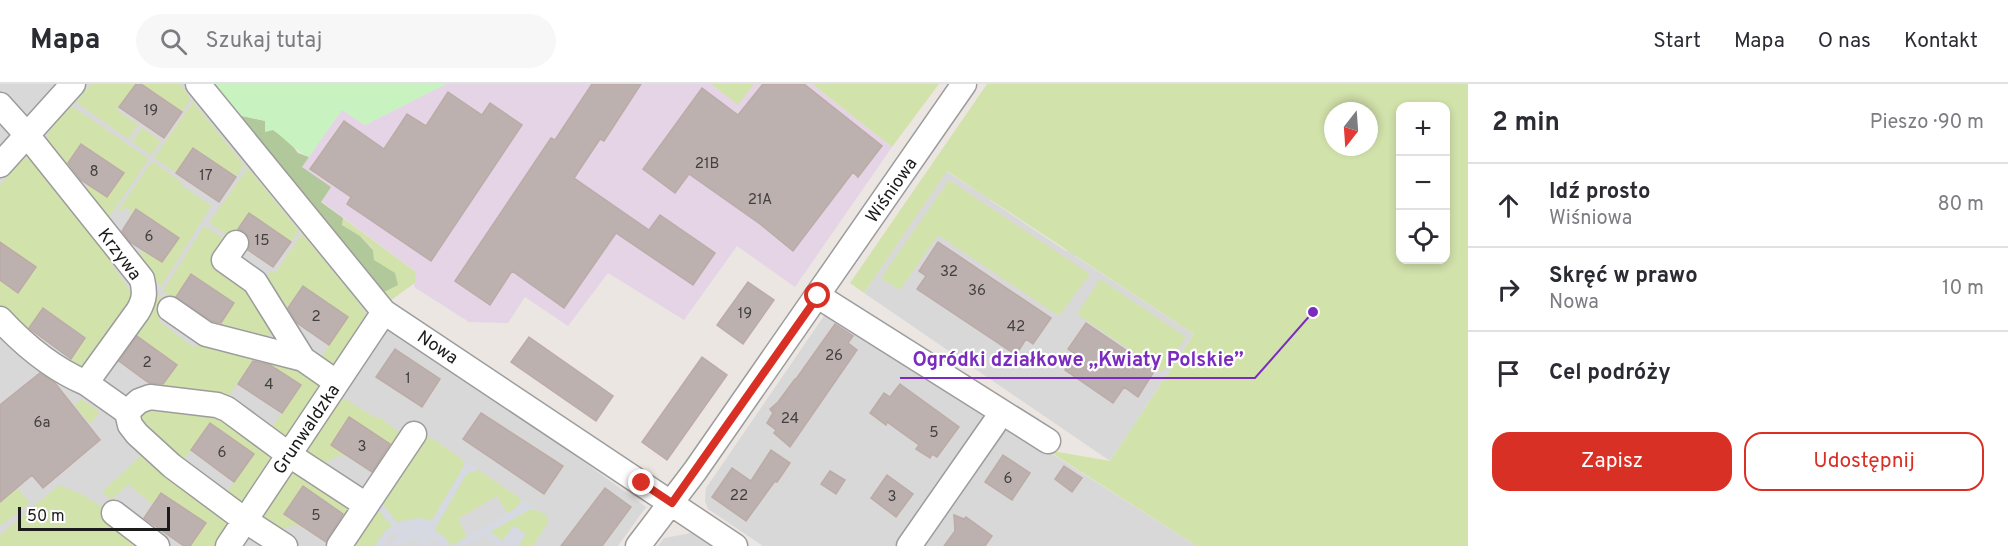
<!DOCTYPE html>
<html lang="pl">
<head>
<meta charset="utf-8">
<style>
	body { margin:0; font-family:Overpass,sans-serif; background:#f7f7f7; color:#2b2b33 }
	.controls { position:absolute; right:18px; top:18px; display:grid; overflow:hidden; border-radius:12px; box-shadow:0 3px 9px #0003 }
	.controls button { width:54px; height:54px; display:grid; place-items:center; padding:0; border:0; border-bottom:2px solid #e1e1e2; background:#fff; color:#2b2b33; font:30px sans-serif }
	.compass { position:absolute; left:1324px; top:18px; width:54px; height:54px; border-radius:50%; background:#fff; box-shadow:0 3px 9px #0003; rotate:197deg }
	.scale { position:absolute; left:18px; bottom:15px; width:152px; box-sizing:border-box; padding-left:6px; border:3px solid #1b1b1b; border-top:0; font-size:16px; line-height:21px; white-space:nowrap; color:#1b1b1b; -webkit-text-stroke:4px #fff; paint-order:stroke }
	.stop { position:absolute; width:18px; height:18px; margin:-14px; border:4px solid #d93025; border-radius:50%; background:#fff }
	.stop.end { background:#d93025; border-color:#fff; box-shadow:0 2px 6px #0008 }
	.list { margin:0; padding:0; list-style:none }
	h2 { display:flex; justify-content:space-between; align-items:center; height:78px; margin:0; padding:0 24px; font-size:26px }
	h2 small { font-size:20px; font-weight:400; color:#7c7c81 }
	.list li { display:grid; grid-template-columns:39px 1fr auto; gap:18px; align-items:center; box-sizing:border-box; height:84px; padding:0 24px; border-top:2px solid #e1e1e2 }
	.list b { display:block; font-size:22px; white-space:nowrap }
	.list p { margin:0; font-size:20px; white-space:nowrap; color:#7c7c81 }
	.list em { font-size:20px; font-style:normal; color:#7c7c81 }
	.actions { display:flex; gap:12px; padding:18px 24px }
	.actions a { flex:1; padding:14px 0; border:2px solid #d93025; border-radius:18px; text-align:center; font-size:21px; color:#d93025 }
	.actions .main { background:#d93025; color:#fff }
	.icon { flex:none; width:33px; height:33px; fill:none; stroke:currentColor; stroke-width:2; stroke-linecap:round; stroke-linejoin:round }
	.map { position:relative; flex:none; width:1468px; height:462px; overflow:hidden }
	header { display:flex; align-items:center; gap:36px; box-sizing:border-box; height:84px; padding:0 30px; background:#fff; border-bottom:2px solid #e1e1e2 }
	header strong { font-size:28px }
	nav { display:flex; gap:33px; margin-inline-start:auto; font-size:21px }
	.search { width:420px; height:54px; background:#f7f7f7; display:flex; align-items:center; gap:15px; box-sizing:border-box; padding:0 21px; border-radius:33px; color:#7c7c81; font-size:22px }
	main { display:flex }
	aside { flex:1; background:#fff }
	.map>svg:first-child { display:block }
	.residential { fill:#d9d8d9 }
	.industrial { fill:#e4d4e5 }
	.grass { fill:#d2e2ab; fill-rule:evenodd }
	.forest { fill:#b1c89a }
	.park { fill:#c8f3c1 }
	.plaza { fill:#d6d9e2 }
	.building { fill:#bcb1af; stroke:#bcaba6; stroke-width:1.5 }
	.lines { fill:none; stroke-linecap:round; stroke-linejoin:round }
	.minor-casing { stroke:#9c9c9c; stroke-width:27 }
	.minor { stroke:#fff; stroke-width:24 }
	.route { stroke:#d93025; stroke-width:8 }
	.labels { text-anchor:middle; stroke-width:4.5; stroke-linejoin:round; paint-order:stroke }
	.number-label { font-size:15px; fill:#434040 }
	.street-label { font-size:18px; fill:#1b1b1b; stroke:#fff }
	.leader { fill:none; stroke:#7b2cbf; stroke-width:2 }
	.callout-dot { fill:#7b2cbf; stroke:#fff; stroke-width:2 }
	.callout-label { font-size:20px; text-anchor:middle; font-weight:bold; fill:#7b2cbf; stroke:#fff; stroke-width:4.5; stroke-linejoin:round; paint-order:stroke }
</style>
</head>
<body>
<header>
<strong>Mapa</strong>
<div class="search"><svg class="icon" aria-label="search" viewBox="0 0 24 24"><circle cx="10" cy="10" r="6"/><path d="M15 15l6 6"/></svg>Szukaj tutaj</div>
<nav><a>Start</a><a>Mapa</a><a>O nas</a><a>Kontakt</a></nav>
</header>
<main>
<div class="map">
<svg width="1468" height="462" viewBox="0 0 1468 462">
	<rect width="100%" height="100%" fill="#ece6e2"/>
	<path class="residential" d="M0,0h188l191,229 267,194 -28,39h-618z
		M946,87l36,23 8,-3v9l76,51 11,-5 -2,10 119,78 -84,127 -246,-168z
		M828,226l160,105 -92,131h-133l-55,-37 -3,-8 1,-13z
		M1008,342l189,120h-272z
		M691,449l21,13h-54l6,-8z"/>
	<path class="industrial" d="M446,0h265l27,20 16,-20h58l80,63 -97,140 -58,-41 -53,74 -76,-47 -40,53 -43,-29 -17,26 -39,-1 -55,-35 2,-15 -95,-71 -19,-35 40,-57 23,16z"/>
	<path class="grass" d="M91,0h45l-19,26 21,15 -10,14 -52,-37z
		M141,0h39l10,13 -1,5 -7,10z
		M711,0h43l-16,21z
		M812,0h127l-47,63z
		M987,0h481v462h-271l-150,-96 63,11 84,-127 -247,-163 -83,122 -14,-10zM1400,22h46v154h-46zM1333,27h36v36h-36z
		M193,18l51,63 -8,12 -43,-29 -17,25 -22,-15z
		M72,22l77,53 -42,61 -23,-29 4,-6 19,12 16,-25 -42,-28 -17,25 16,10 -4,6 -30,-39c-1,-17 15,-29 26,-40z
		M142,44l19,13 -10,14 -19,-13z
		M27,74l4,1 77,87 3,17 24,35 -47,71 -21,-5 18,-27 -42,-29 -18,26 -25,-29v-25l18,12 17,-25 -35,-25v-57l23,-26z
		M152,77l28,20 1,4 30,21 -50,81 -24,-28 6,-9 19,12 17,-24 -42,-29 -6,8 -2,-1 3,-4 -6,-5 -4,5 -3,-3z
		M248,84l51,63 -8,11 -42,-29 -17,25 -23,-15z
		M949,96l141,94 -31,42 -121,-81 -38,55 -19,-12z
		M343,134l73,54 -1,11 -28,20 -13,-16 -1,-38 -13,-13 -18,-11z
		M204,142l25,16 22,44 24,41 -10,15 -48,-14 17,-25 -42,-29 -18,26 -11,-9z
		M302,150l55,66 10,16 -29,48h-8l-8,-8 25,-38 -44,-31 -21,30 -18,-36 7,-10 4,2z
		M1100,195l86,58 -24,35 -85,-58z
		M159,211l12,8 -12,18 34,26 16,-7 74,19 40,28 -36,50 -3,1 -13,-9 29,-44 -44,-29 -30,44 -69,-6 20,-29 -42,-30 -22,24z
		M81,315l19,13 -10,12 -15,-18z
		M339,315l8,1 28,18 2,-2 24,17 -7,14 -45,-30 -18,28 16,11 -8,-1 -17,10 -16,-12v-7z
		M150,320l65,6 57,46 -1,7 -24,37 -6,3 -16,-8 28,-41 -43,-30 -24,33h-14l-36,-32z
		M424,352l11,4 28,20 1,6 -32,55c-11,-4 -23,-3 -35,2l-16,-21z
		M147,366l82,72 -2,7 -12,17h-25l16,-23 -53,-18 -25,-21 -17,16 -9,-8z
		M0,383l30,36 -30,23z
		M292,386l60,31 -5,16 -44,-31 -19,28 19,13 -9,-2 -14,5 -17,-11 -2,-4z
		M479,386l39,27 3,3 -1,5 -13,8 -10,-17 -39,23 9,18 -16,9 -4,-5 -13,-11 33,-57z
		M59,401l22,9 23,14 -1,2 44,36h-147v-11z
		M374,420l18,22 -13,13 -4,7h-28z
		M529,426c8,-1 13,2 19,7v6l-15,23h-15l8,-12 -12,-8 -11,15 -14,-9z"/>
	<path class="forest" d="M233,30l33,7 7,9 15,10 10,13 11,4 -7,10 29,20 -10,15 22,16 -1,7 18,11 13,14 1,10 21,13 3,12 -14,7 -10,-5z"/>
	<path class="park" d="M209,0h237l-81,41 -23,-15 -33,47c-14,-6 -23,-18 -36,-27l-8,2v-11l-32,-7z"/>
	<path class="plaza" d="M465,377l13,9 -11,3 -33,57 8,5 9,11h-9l-11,-9 -2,4 7,5h-26l9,-1 3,-5 -9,-1 -13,7h-11l10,-10 -3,-5 -6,4 -8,11h-7l10,-15 7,-5 -18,-22 7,-2 16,21 22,-5 13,3 32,-55z
		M521,416l17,10h-9l-39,22 13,9 10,-15 13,8 -8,12h-26l2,-3 -10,-7 -18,10h-14l66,-39z"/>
	<path class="building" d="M136,0h5l41,28 -18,26 -45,-31z
		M592,0h49l-37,57 -4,-2 -26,39 75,52 11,-15 55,38 -22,32 -77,-52 -52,75 -52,-37 -22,34 -35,-24 96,-143 4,2z
		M763,0h41l78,62 -24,31 -5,-5 -60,79 -33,-27 -71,-50 -14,19 -32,-24 59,-81 36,27z
		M448,8l34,23 8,-12 32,22 -91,136 -84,-57 4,-7 -41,-28 34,-48 40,28 23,-35 19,12z
		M81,60l43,29 -17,24 -26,-17 -13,-17z
		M193,64l43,29 -17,25 -43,-29z
		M136,125l43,29 -17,24 -32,-20 -8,-11z
		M249,129l42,29 -18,25 -25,-17 2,-6 -1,-7 -4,-5 -7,-3z
		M0,158l36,25 -18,26 -18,-13z
		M938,158l113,76 -18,26 -7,-5 -10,16 -99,-66 9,-13 -7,-5z
		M191,190l43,29 -13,20 -9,-2 -36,-24z
		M748,198l26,18 -31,44 -26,-19z
		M303,202l45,31 -19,28 -32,-22 -9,-15z
		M43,224l42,30 -14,21 -42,-31z
		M1086,239l69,47 -17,27 -14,-10 -11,16 -48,-33 10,-16 -7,-5z
		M835,240l18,12 -5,7 9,7 -67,97 -16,-14 2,-3 -9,-7 6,-10 -3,-4 8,-7 17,-23h1z
		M137,252l40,29 -14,19 -14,-1 -30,-22z
		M529,253l84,59 -17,25 -85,-59z
		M395,265l45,30 -18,28 -46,-30z
		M702,273l25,18 -60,85 -25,-18z
		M253,277l17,4 31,20 -19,28 -44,-29z
		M40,289l15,10 45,57 -57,48 -11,-13 -32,27v-97z
		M900,300l59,43 -22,30 -5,-3 -2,4 -14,-9 3,-4 -32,-23 -1,3 -16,-12 14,-20 6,4z
		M481,329l82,53 -19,28 -81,-55z
		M349,333l41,27 -18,28 -41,-27z
		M210,339l44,31 -20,28 -43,-32z
		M771,366l19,13 -13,19 -2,-1 -29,40 -34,-24 20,-29 19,13z
		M1003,371l27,18 -18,27 -27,-18z
		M1064,382l18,12 -10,14 -17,-13z
		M830,387l15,9 -9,14 -15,-10z
		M887,391l26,19 -17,23 -25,-19z
		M303,402l40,28 -17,28 -42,-28z
		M605,404l26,19 -29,39h-41z
		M161,409l45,30 -16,23h-6l-40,-28z
		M954,431l10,4 2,-2 26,19 -7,10h-41l11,-15z"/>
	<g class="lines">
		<defs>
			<path id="minor" d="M198,0l186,228 351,234
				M0,21l27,30 115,144c3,13 3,20 -4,32l-52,72c-33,-14 -62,-38 -86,-64
				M0,81l73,-81
				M236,159l-12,17 31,22 48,77
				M818,212l230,145
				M170,225l36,25 97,25 33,23
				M86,299l41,29 3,13 7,9 35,32 74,55 39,25
				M127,328l12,-11 11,-4 67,8 10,4 61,45 78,51
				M114,429l43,33
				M228,462l156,-234
				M339,462l75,-112
				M638,462l57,-75 269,-387
				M909,462l85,-122"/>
		</defs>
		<use href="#minor" class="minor-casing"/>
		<use href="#minor" class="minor"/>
	</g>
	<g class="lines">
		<path class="route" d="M642,399l30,20 146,-207"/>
	</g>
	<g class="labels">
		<g class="number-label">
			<text x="151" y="31">19</text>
			<text x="707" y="84">21B</text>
			<text x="94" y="92">8</text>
			<text x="206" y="96">17</text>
			<text x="760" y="120">21A</text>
			<text x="149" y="157">6</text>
			<text x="262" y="161">15</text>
			<text x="949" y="192">32</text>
			<text x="977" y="211">36</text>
			<text x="745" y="234">19</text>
			<text x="316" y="237">2</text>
			<text x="1016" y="247">42</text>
			<text x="834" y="276">26</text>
			<text x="147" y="283">2</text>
			<text x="408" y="299">1</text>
			<text x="269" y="305">4</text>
			<text x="790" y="339">24</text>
			<text x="42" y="343">6a</text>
			<text x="934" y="353">5</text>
			<text x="362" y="367">3</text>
			<text x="222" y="373">6</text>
			<text x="1008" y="399">6</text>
			<text x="739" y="416">22</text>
			<text x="892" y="417">3</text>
			<text x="316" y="436">5</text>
		</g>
		<g class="street-label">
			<text transform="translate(891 106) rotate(-55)" y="6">Wiśniowa</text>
			<text transform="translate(120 170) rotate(53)" y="6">Krzywa</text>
			<text transform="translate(438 263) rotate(34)" y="6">Nowa</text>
			<text transform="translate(306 345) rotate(-56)" y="6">Grunwaldzka</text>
		</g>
	</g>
	<path class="leader" d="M1313 228L1255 294H900"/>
	<circle class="callout-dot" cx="1313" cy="228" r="6"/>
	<g class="callout-label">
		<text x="1078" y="282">Ogródki działkowe „Kwiaty Polskie”</text>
	</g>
</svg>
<div class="controls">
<button>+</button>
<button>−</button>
<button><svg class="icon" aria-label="locate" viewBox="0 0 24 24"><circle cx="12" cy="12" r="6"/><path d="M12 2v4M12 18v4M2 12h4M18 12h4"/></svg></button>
</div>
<svg class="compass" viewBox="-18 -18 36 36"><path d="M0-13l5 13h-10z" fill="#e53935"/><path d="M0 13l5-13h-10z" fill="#7c7c81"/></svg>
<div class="scale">50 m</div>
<div class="stop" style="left:818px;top:212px"></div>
<div class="stop end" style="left:642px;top:399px"></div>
</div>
<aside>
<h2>2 min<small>Pieszo · 90 m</small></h2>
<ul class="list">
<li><svg class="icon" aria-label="ahead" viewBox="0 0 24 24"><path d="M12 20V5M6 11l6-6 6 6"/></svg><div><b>Idź prosto</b><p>Wiśniowa</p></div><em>80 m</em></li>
<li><svg class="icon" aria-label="right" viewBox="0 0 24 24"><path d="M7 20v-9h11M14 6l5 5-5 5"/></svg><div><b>Skręć w prawo</b><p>Nowa</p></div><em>10 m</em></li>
<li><svg class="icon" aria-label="arrive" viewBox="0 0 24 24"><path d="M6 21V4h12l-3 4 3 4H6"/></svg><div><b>Cel podróży</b></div></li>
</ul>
<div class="actions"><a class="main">Zapisz</a><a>Udostępnij</a></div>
</aside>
</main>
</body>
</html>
